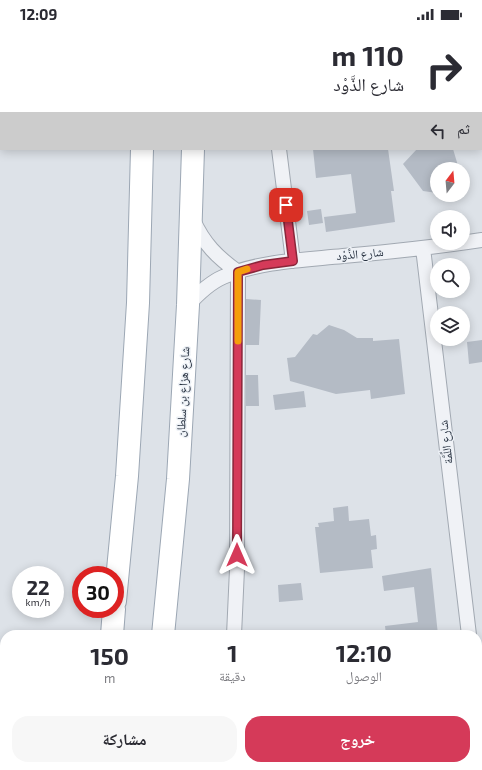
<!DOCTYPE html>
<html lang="ar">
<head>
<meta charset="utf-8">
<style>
	body { margin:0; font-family:"Exo 2","Noto Naskh Arabic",sans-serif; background:#f7f7f7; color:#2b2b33; direction:rtl; height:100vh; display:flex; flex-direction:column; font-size:15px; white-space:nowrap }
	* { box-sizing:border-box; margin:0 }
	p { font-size:13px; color:#7c7c81 }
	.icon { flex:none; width:22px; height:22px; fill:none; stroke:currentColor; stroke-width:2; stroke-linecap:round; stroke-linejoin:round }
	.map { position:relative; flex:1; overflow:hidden; direction:ltr }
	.side { position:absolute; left:0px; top:602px; width:482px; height:140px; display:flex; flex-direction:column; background:#fff; border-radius:16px 16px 0 0; box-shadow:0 2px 10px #0003; direction:rtl }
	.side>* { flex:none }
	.top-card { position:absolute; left:0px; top:0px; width:482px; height:122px; box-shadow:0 2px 10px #0003; direction:rtl; background:#fff; color:#2b2b33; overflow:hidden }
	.needle { width:26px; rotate:16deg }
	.buttons { position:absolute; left:430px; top:134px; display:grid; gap:8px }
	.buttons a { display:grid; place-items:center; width:40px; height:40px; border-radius:50%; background:#fff; box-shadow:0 2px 10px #0003; font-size:20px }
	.speed { position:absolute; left:12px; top:538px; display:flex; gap:8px; font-size:20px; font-weight:700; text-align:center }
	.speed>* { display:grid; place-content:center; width:52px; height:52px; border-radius:50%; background:#fff; box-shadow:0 2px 10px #0003; line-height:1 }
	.speed small { font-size:10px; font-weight:400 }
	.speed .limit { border:6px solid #d22; background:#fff; color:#111 }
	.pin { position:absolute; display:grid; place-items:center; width:34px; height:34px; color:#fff; margin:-17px; border-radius:8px; box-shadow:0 2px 6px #0006 }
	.me { position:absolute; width:44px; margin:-22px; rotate:0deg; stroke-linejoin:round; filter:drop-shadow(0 0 3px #0008) }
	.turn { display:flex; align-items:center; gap:14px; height:84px; padding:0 12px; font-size:18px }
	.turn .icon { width:52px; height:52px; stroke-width:2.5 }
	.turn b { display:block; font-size:28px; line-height:34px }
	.then { display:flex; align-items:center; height:38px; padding:0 12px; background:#0003; gap:8px; font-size:15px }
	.eta { display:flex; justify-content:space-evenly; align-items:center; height:68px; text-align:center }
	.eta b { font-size:24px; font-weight:700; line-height:28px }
	.cta { display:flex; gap:8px; margin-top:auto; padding:8px 12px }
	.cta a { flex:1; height:46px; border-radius:16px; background:#d53a59; color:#fff; font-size:16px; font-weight:700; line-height:46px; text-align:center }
	.cta a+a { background:#f7f7f7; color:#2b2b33 }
	.status { display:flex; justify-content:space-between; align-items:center; height:28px; padding:0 20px; background:#fff; direction:ltr }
	.status svg { height:11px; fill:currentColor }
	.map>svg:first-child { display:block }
	.building { fill:#b4bbc5 }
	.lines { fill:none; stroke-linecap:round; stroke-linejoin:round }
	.service-casing { stroke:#a2a9b2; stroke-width:9 }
	.minor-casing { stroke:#a2a9b2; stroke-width:16 }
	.primary-casing { stroke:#9ca7b4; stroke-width:24 }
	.service { stroke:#f0f2f6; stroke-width:7 }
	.minor { stroke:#f0f2f6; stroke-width:14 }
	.primary { stroke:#fff; stroke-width:22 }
	.route-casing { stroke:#8a263a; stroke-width:10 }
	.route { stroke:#d53a59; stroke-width:7 }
	.slow { stroke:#f59e0b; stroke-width:7 }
	.labels { text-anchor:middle; stroke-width:3; stroke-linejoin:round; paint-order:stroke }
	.street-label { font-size:12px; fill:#26303f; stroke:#edf1f6 }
</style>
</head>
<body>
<div class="status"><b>12:09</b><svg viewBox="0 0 49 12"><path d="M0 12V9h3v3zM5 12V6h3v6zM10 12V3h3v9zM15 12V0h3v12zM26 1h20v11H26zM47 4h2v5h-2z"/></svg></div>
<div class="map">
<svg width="482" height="742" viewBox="0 0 482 742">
	<rect width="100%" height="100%" fill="#dde2e8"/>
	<path class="building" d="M313,121H388L394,163H391L395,194L326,204L324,189L356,185L351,146L316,150Z
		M417,121H453L459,141H437V165L423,163L403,136Z
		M321,181L323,195L309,197L307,183Z
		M246,271L261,272L259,317H246Z
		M329,297L344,302L357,310H373V313L399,311L405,366L371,371L370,362L336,366L290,353L287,330L295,329L313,306L317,307Z
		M482,312V334L469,336L467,314Z
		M246,347H258L259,378H246Z
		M304,363L306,379L275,382L273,367Z
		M348,478L349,493L369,491L371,508L376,507L377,521L371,522L373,540L320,545L315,499H319L318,495L334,493L333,480Z
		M431,540L438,607H386L385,598L418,594L414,559L384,563L382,548Z
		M301,555L303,572L279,574L278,557Z"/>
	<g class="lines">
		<g class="service-casing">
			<path id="service" d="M34,1L35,0
				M0,84L1,82"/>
		</g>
		<g class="minor-casing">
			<path id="minor" d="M264,0V1
				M279,121L293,233
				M193,192C204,216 217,229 238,244
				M423,220L469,607
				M188,277C198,266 209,255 223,249C260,233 303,232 343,228C389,224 436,219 482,212
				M234,607L237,541L238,244
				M477,670L482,712
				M216,742L217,737"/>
		</g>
		<g class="primary-casing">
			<path id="primary" d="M146,1V0
				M196,1V0
				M115,573L127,448L138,275L142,121
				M112,607L114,581
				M163,607L178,451L188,277L193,121
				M99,742V737
				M148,742L149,737"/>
		</g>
		<use href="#service" class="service"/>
		<use href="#minor" class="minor"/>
		<use href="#primary" class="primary"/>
	</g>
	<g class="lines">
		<g class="route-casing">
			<path id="route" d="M237,527L238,244L263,237L293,233L286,177"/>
		</g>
		<use href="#route" class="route"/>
		<path class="slow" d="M238,313V244L247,241"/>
	</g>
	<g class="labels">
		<g class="street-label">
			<text transform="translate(360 226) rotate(-5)" y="4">شارع الذَّوْد</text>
			<text transform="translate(183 364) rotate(-87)" y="4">شارع هزاع بن سلطان</text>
			<text transform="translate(446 414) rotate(-97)" y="4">شارع اللَّمَّة</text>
		</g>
	</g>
</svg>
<div class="buttons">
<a><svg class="needle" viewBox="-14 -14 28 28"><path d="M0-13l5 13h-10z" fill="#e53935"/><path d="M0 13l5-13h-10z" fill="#7c7c81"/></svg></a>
<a><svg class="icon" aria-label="sound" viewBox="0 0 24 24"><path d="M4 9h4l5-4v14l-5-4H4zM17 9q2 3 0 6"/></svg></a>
<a><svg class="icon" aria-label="search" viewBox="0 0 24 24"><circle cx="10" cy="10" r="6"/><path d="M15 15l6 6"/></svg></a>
<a><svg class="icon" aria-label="layers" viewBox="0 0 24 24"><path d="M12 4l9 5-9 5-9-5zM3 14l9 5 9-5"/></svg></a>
</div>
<div class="speed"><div>22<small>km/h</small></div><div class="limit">30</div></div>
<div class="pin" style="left:286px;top:177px;background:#d93025"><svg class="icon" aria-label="arrive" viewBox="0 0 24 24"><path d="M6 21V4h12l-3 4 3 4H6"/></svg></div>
<svg class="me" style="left:237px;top:527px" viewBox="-20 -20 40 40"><path d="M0-17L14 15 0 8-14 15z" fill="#d53a59" stroke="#fff" stroke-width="4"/></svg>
<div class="top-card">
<div class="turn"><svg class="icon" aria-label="right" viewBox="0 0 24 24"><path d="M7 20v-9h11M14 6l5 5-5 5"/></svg><div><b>110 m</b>شارع الذَّوْد</div></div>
<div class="then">ثم<svg class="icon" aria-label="left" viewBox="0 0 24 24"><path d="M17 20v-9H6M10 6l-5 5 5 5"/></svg></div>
</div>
<section class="side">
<div class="eta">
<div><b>12:10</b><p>الوصول</p></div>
<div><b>1</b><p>دقيقة</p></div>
<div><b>150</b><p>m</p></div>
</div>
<div class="cta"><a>خروج</a><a>مشاركة</a></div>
</section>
</div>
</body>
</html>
